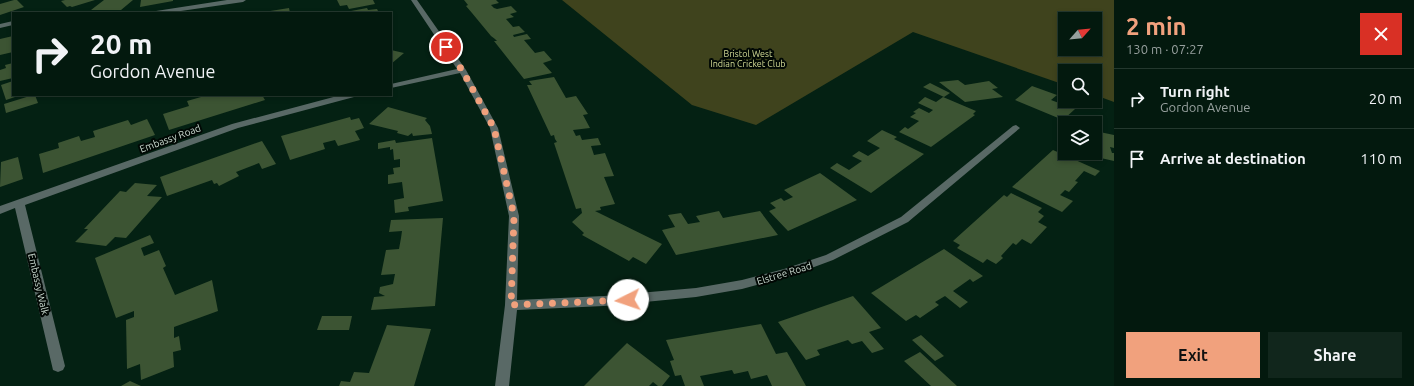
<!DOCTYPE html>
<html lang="en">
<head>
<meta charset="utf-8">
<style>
	body { margin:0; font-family:Ubuntu,sans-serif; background:#11261c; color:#f1f3f6; height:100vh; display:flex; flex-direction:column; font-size:15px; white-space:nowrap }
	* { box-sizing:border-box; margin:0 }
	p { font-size:13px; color:#97a09e }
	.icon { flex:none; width:22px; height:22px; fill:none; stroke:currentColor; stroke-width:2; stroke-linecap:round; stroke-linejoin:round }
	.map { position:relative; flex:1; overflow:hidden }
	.panel { display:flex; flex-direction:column; background:#03190e; width:300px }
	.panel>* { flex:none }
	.guide { position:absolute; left:12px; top:12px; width:380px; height:84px; border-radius:0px; box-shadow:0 2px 6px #0003,0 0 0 1px #24382e; background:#03190e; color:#f1f3f6; overflow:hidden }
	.needle { width:26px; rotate:63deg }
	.tools { position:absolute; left:1058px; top:12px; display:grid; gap:8px }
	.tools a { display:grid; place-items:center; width:44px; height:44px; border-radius:0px; background:#03190e; box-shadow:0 2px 6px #0003,0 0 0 1px #24382e; font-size:20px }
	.pin { position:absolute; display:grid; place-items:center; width:34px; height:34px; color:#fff; margin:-17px; border:2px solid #fff; border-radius:50%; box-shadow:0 1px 4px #0007 }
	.me { position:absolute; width:44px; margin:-22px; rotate:266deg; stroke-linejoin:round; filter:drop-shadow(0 0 3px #0008) }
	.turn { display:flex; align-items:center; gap:14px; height:84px; padding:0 12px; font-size:18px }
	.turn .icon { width:52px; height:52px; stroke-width:2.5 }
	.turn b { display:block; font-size:28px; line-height:34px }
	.round { display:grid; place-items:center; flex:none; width:42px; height:42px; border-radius:0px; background:#11261c }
	.summary { display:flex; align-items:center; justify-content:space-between; height:68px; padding:0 12px }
	h1 { font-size:24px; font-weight:600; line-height:30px; color:#f1a17d }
	.primary-button { display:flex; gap:8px; margin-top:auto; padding:8px 12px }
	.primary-button a { flex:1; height:46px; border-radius:0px; background:#f1a17d; color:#111; font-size:16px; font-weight:600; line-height:46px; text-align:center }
	.primary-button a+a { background:#11261c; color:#f1f3f6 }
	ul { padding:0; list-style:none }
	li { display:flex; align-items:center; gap:12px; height:60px; padding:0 12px; border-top:1px solid #24382e }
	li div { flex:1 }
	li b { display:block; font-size:15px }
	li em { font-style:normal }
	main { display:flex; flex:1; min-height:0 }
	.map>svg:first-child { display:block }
	.green { fill:#3f431d; fill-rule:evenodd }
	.building { fill:#3c5433 }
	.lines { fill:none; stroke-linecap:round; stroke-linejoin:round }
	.minor { fill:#596966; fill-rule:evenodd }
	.route { stroke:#f1a17d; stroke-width:7; stroke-dasharray:0 12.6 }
	.labels { text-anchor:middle; stroke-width:4; stroke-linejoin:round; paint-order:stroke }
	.far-park-label { font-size:9px; fill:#d4dc97; stroke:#010804 }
	.street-label { font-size:10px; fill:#cbdbd1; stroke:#010804 }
</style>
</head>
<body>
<main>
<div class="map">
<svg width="1114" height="386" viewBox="0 0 1114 386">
	<rect width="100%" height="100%" fill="#042113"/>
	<path class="green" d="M562,0H1114V102L1095,95V71H1065V85L913,32L756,125L692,105ZM1065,19H1095V49H1065Z"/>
	<path class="building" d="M14,0H17L24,7L0,15V4Z
		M65,0H95L72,7L70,6L67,7L61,1Z
		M104,0H133L121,10H91Z
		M141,0H173V1L140,7Z
		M337,0H373L375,4L349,9L347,5L340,6Z
		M464,0H496L499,3L491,5L494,8L497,9L511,6L517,12L510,14L514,17L506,19L513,27L519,26L525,32L513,35L514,37L527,34L531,39L524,40L535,53L544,51L552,60L543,63L552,73L524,79L494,41H497L495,39L491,36L472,13L466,6L468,5Z
		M289,8L290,13H264V12Z
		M367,8L368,10L377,9L379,13H352L351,11Z
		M13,36V52L0,55V39Z
		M391,50L404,53L391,64Z
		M13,63V78L0,81V70L6,68L5,65Z
		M554,77L566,98L576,96L588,114L583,115L590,128L573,130L576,136L580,135L582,140L598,138L601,145L591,146L594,155L605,153L614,176L604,177L615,204L600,207L601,210L595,211L662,244L646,264L633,257L629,261L582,235L584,233L572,222L582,213L581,208L576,209L554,143L557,142L555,139L554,135L551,136L527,85H532L529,81Z
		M958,80L965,85L989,81L998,88L992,89L1003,97L965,102L939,82Z
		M13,81V95H21L6,100L1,85Z
		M930,83L950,93L944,97L923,87Z
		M1032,86L1057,95L1051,100L1075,109L1063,120L1015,100Z
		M33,95H35L38,103L6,113L4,104Z
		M208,95H262L265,100L169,130L163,114L189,106L187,101Z
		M925,97L936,102L943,97L976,111L973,114L975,115L931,147L899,132L905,127L908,129L919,121L910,117L916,113L913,112L919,108L929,113L933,110L918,103Z
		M388,107L427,118L425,120L430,126L432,134L413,136L412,133L408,136L397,133L398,131L369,124Z
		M350,117L351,120L359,118L364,128L355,131L360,140L338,146L335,140L323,143L325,149L290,160L281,136Z
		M147,119L155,135L43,173L39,154L59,148L58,143L79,136L81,141L95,137L93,131L128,120L131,125Z
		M882,130L897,137L894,139L924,154L871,193L830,168L837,163L849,170L862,161L852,156L859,151L868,156L880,148L867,141Z
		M1095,131L1114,135V148L1110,147L1112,153H1114V161L1083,154L1095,153Z
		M432,138L443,201L408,207L409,211L395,213L394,200L404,198L402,182L388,184V175L394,174L393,168L400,167V159L394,160L393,149L390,150V147L378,149V143L395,140L396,143Z
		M262,141L276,164L262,169L259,163L236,172L239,176L219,186L217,183L214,184L212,180L167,196L160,177Z
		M1053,150L1100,171L1095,176L1084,171L1075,181L1078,182L1069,192L1065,190L1060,195L1073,201L1062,212L1012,187Z
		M18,157L23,179L0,187L1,162Z
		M820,173L857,200L788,231L769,211L776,208L770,203L781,198L784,201L793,197L784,190Z
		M135,183L157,185L147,196L162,197L126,238L115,237L106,246L75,242L88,229H84L120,191L126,192Z
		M1011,193L1042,208L1038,212L1044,216L1038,222L1047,227L1031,244L1022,239L1016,245L1013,243L1001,256L1003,258L996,264L987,259L983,263L957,248L960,245L953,241L1004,195L1007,197Z
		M719,211L723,218L760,211L778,235L676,255L662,230L675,227L668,215L681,213L688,224L700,222L696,216Z
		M443,218L435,306L371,310L374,297L385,296L379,293L380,287L393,284L395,274L381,275L386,250L399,249L401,238L402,231L389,232L391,220Z
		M150,235L154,243L141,248L144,256L159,250L166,266L163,268L175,295L212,280L218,311L174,327V338L179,336L181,350L173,352L174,367L141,380L140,364L127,369L126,320L134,317V311L116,318L95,258Z
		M944,249L983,276L973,282L970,279L953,291L968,302L960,308L945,296L935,302L939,305L920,318L916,315L906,321L871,293Z
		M853,296L881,328L869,332L884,349L872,353L862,341L852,344L848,340L817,350L820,355L806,360L778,322Z
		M322,316H352L349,330H317Z
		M761,324L776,354L787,352L806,386H772L767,375L751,379L748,371L734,374L732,370L700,376L704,386H685L681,375L675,376L670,361L674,360L666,340Z
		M387,325L431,329L414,386H339L341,381L350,382L354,372L369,373Z
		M921,335L944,356L935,361L912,340Z
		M627,343L670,376L662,386H658L653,382L649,386H584Z
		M920,352L957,386H931L904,361Z
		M130,381L141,386H121Z"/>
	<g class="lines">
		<path class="minor" d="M227,0H246L243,2L167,13H153L156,11Z
			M411,0H417L466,70L498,128L519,216L517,300L604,296L696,288L742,280L784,269L826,255L901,217L1013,126L1016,125L1020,128L908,222L833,260L790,276L742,289L696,297L604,306L517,310L509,386H495L505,305L509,216L490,128L460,73L391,88V84L457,69Z
			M13,21V25L0,28V24Z
			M341,95H355L354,97L238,128L25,205L65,366L63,370L58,372L53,370L15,208L0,214V206L232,124Z"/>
	</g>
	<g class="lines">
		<path class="route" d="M446,47L462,70L494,128L514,216L511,305L628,300"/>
	</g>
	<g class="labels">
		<g class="far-park-label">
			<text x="748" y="57">Bristol West<tspan x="748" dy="10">Indian Cricket Club</tspan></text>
		</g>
		<g class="street-label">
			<text transform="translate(170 138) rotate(-20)" y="4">Embassy Road</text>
			<text transform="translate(784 273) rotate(-17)" y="4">Elstree Road</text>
			<text transform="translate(39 284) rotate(77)" y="4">Embassy Walk</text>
		</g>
	</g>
</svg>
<div class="tools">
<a><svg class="needle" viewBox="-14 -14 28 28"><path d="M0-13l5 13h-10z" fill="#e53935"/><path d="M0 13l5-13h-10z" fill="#97a09e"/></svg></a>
<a><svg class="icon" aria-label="search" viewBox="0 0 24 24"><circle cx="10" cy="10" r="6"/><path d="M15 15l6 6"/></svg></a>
<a><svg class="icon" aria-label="layers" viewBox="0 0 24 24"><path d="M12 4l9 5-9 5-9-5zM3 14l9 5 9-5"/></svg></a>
</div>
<div class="pin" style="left:446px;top:47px;background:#d93025"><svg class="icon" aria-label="arrive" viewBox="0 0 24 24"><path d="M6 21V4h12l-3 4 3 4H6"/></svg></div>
<svg class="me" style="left:628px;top:300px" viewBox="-20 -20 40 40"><circle r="19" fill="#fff"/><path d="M0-13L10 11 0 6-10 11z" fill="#f1a17d"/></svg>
<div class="guide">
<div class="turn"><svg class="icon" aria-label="right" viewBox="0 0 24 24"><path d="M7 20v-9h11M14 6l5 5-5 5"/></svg><div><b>20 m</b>Gordon Avenue</div></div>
</div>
</div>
<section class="panel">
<div class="summary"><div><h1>2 min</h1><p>130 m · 07:27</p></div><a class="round" style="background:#d93025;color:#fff"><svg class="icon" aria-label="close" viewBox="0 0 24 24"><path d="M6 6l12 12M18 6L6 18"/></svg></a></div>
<ul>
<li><svg class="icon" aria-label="right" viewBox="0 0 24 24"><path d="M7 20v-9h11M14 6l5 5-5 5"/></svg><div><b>Turn right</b><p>Gordon Avenue</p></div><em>20 m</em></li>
<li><svg class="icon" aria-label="arrive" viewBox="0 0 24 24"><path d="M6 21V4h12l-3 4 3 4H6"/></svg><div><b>Arrive at destination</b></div><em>110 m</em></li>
</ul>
<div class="primary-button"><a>Exit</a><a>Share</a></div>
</section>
</main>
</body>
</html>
